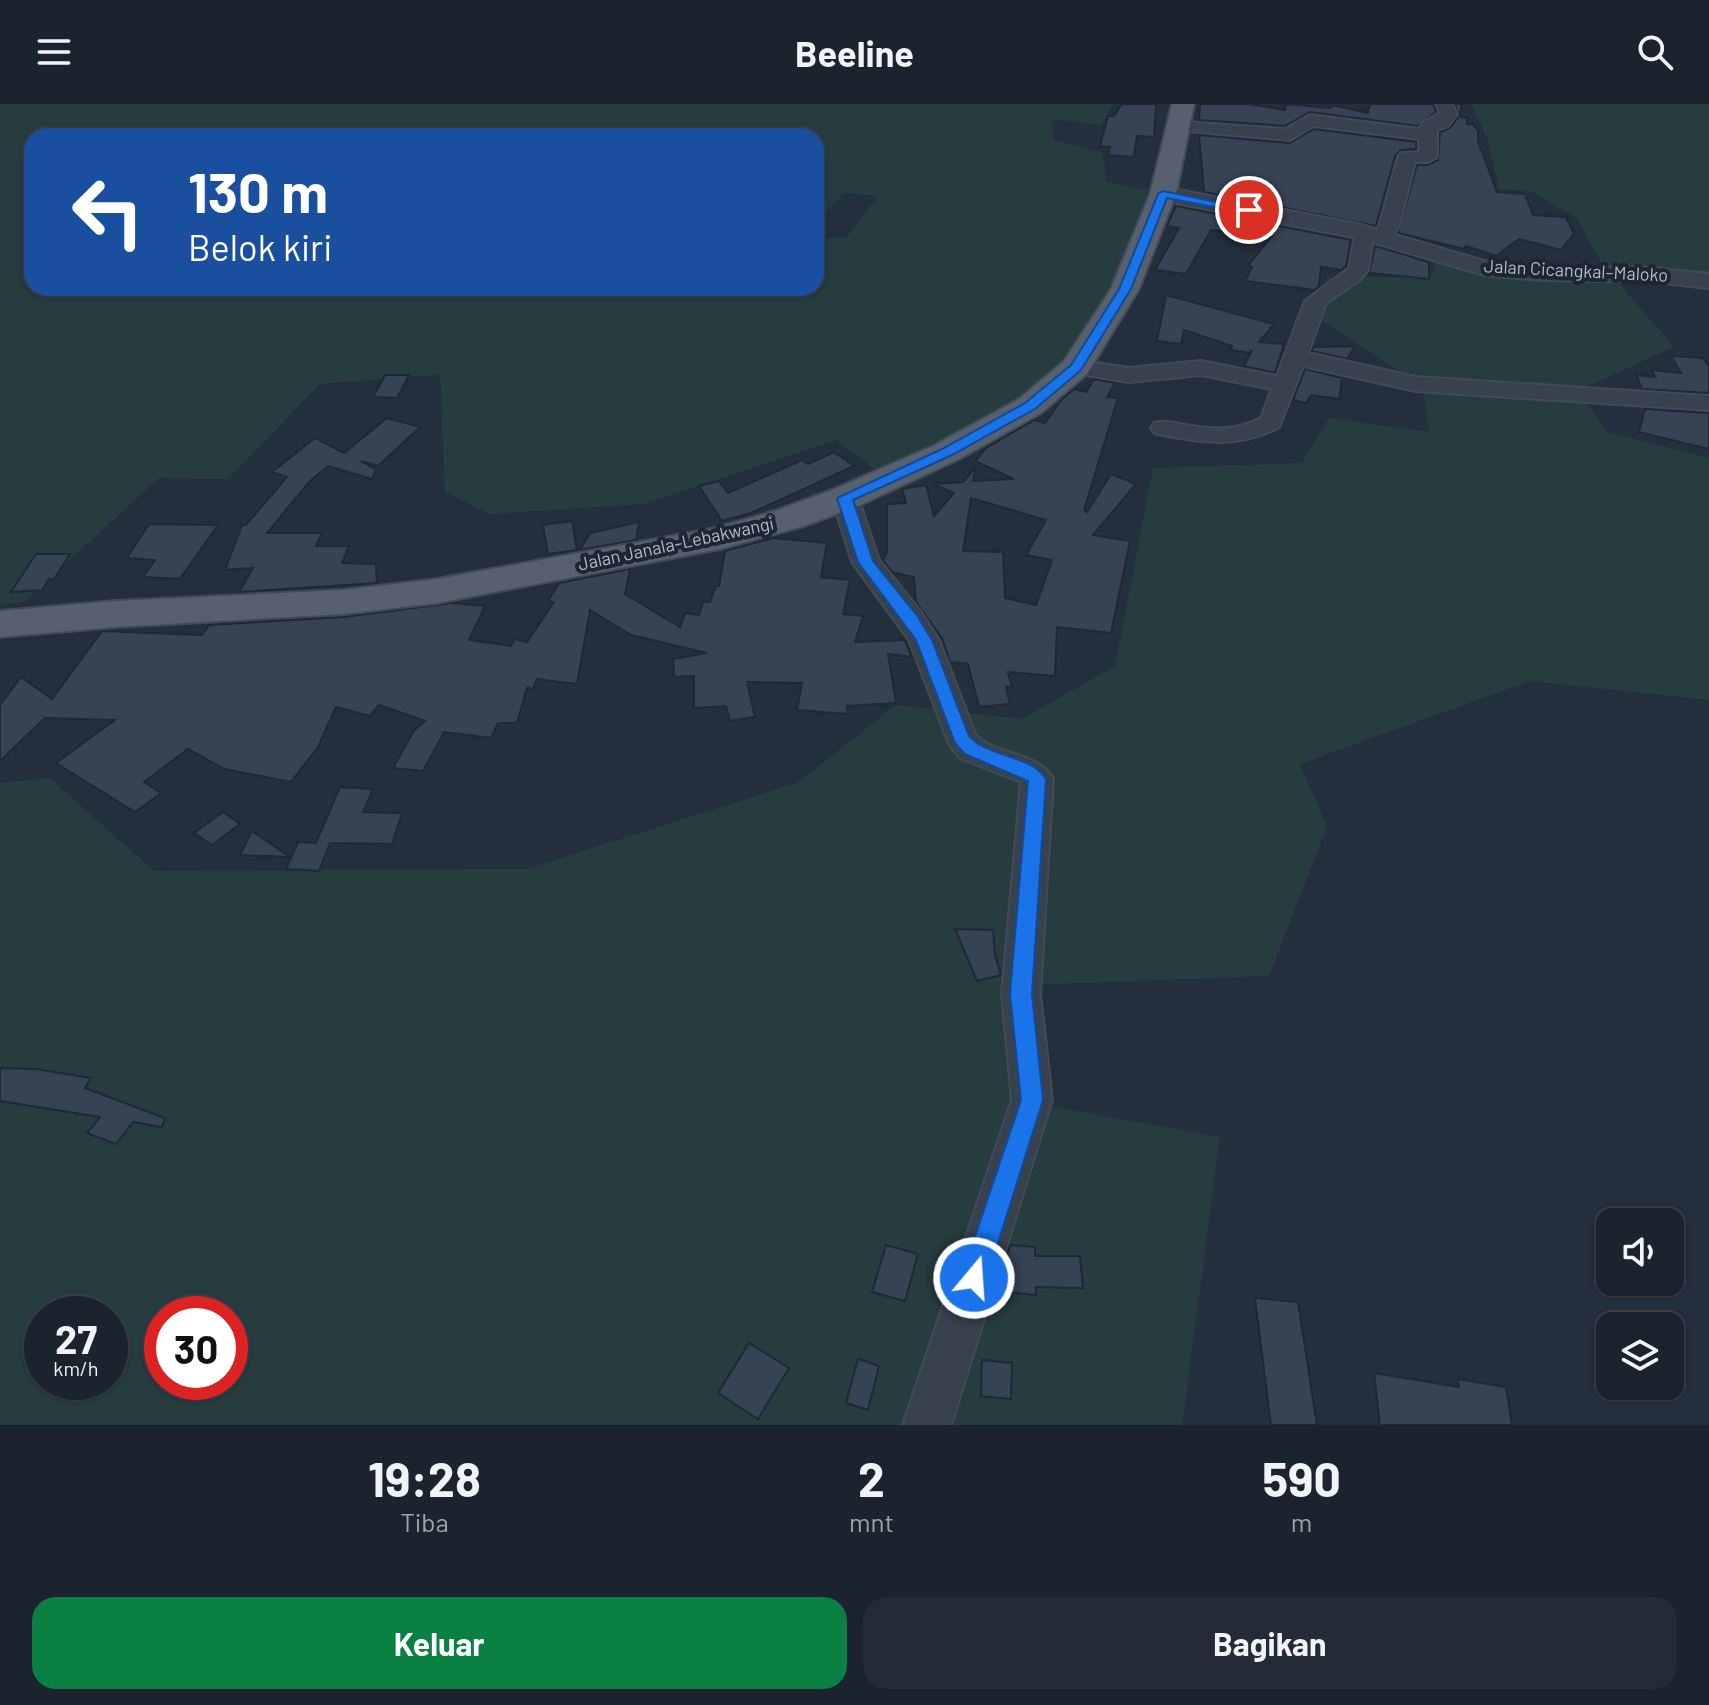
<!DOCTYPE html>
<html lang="id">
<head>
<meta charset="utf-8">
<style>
	body { margin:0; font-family:Barlow,sans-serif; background:#242b36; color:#f1f3f6; height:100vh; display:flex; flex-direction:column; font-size:30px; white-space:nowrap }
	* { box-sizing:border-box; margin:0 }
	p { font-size:26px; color:#a0a4aa }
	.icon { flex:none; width:44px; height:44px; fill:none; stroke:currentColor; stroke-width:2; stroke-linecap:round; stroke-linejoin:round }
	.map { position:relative; height:1321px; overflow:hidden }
	.sheet { display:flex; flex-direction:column; background:#1b232e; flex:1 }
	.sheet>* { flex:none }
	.hud { position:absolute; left:24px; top:24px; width:800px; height:168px; border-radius:24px; box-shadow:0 2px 6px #0004,0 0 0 2px #39404a; background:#1a4fa0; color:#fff; overflow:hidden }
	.fabs { position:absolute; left:1596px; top:1104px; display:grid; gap:16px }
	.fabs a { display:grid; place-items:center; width:88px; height:88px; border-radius:16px; background:#1b232e; box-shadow:0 2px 6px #0004,0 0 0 2px #39404a; font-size:40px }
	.speed { position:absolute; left:24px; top:1192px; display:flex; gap:16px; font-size:40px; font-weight:700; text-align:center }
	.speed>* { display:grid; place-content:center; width:104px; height:104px; border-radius:50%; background:#1b232e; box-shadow:0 2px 6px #0004,0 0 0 2px #39404a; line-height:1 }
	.speed small { font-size:20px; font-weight:400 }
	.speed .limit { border:12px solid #d22; background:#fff; color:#111 }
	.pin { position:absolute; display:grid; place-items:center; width:68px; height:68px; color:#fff; margin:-34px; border:4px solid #fff; border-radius:50%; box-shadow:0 2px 8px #0007 }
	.me { position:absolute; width:88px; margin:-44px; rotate:18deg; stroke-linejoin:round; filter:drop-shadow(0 0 6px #0008) }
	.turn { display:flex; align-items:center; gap:28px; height:168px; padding:0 32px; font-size:36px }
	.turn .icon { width:104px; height:104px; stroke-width:2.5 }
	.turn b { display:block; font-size:56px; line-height:68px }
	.eta { display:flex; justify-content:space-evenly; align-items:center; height:136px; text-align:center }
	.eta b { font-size:48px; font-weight:700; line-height:56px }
	.cta { display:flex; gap:16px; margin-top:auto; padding:16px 32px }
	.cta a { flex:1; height:92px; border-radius:24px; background:#0b8043; color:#fff; font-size:32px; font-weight:700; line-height:92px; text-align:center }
	.cta a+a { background:#242b36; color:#f1f3f6 }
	header { display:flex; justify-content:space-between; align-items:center; height:104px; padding:0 32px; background:#1b232e; font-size:36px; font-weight:700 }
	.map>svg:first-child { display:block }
	.green { fill:#263c3f; fill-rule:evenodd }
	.building { fill:#364354; stroke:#1f2835; stroke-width:2; fill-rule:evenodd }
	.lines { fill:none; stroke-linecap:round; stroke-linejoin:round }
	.minor-casing { stroke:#414a57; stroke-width:4 }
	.tertiary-casing { stroke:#414a57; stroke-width:4 }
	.primary-casing { stroke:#414a57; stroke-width:4 }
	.minor { fill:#38414e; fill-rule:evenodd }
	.tertiary { fill:#38414e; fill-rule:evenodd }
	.primary { fill:#56606e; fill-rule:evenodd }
	.route { fill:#1a73e8; stroke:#114b97; stroke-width:2 }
	.labels { text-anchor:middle; stroke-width:8; stroke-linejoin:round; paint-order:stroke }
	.far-street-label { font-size:18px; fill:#b4bcc9; stroke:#1d2633 }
</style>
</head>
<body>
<header><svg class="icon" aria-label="menu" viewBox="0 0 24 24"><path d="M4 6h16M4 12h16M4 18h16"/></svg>Beeline<svg class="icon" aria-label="search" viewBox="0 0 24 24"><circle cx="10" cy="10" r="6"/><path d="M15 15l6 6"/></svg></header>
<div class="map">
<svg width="1709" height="1321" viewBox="0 0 1709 1321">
	<rect width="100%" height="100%" fill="#242f3e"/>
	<path class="green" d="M0,0H1114L1101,21L1051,15L1054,36L1103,49L1106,77L1161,90L1069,264L988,321L884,372L836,336L643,400L490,410L445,388L440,271L320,280L228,375L159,374L24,498L0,501ZM32,32H816V112H822L844,89L878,92L846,134L816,133V184H32Z
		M1471,0H1709V174L1660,164H1606L1674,243L1577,287L1608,328L1709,354V596L1530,577L1300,660L1327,723L1269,872L1026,881L1021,997L1220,1033L1182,1321H0V679L50,674L154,767L526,765L797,679L896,601L1022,615L1115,562L1153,364L1302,359L1329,314L1429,328L1423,282L1320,215L1327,173H1432L1436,149L1489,160L1604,164L1577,114L1532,88L1499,85L1487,34ZM42,1210H110V1278H42ZM162,1210H230V1278H162Z"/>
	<path class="building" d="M1122,0H1156L1154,33L1137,32L1134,53L1108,51L1110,43L1100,42L1108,12H1114Z
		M1200,0H1249L1285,6L1286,0L1330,4L1333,1L1368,9L1370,0H1433L1436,8L1417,22L1310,8L1285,22L1199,16Z
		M1455,0H1462L1459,13L1467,14V20H1473L1478,27V37L1497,88L1525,90L1533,111L1566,113L1574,130L1561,146L1519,135L1496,152L1466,142L1464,145L1398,129L1417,61H1428L1438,56L1440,28L1450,24L1459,12Z
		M1314,25L1416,38V45L1401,46L1395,52L1376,122L1204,88L1199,31L1290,39Z
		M1176,102L1351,136L1346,162L1341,166L1321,163L1319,182L1315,186L1245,177L1252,163L1248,162L1271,133L1211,126L1186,170L1155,166L1179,124L1167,122Z
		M1375,142L1429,158V175L1369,169Z
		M1166,191L1274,220L1259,238L1284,240L1275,269L1244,262L1252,246L1250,249L1231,246L1232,242L1184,226L1181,240L1157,237Z
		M1355,242L1347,255L1312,247L1313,243Z
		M1671,252L1703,254L1709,263V289L1642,285L1636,271L1655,273L1652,266L1681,269Z
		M1305,265L1342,274L1339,295L1311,291L1306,299L1293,296Z
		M385,271H409L397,294L373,293Z
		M1094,275L1115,279L1107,293L1118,294L1084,406L1087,408L1111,370L1136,380L1093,431L1130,437L1111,529L1057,523L1055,572L1008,568L1012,583H1006L1010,600L979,603L968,560L950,558L942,534L916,498L914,473L892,468L883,456L887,448V400L906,399L902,385L926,381L934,412L954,389L933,380L963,378L976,363L973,377L1014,375L975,357L986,344L1034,316L1045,319L1062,295L1074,285L1086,288ZM971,394L1046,416L1026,451L1052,456L1036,501L1005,494L1003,448L963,447Z
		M1645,305L1709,309V345L1639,328Z
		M387,314L420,323L378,362L361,357L376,365L372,375L328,362L309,378L267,429H322L316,442H349L342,459L376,460L377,479L239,488L253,464L225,466L242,421H246L287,373L272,368L315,334L344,349Z
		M834,348L854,362L751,409L722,417L699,382L719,377L728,389L802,356L808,360Z
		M572,417L577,446L548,450L543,421Z
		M639,418L636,436L580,446L590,429Z
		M149,420L218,421L180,475L143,473L155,456L127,454Z
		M773,434L827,439L821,473L850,476L843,510L863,512L855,538L905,536L912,553L888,550L896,599L847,602L848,610L797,606L802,579L747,578L755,613L730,617L726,602L694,604V572L674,573L673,555L707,549L631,531L590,506L577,580L537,575L533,585L527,584L517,619H498L491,634L444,628L423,667L393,664L413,628L425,617L379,601L370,612L336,603L318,643L291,678L224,665L188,645L144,678L161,689L135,708L56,659L115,616L45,614L0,657V601L21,573L52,595L102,527L202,531L209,521L344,513L452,499L485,502L469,536L511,542L515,535L527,538L554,498L548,497L559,479L630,465L625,490L680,523L685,509L699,511L703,498H710L716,482H719L725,447Z
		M36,450H70L54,475H49L42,486L11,488Z
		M340,683L373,685L363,708L402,709L392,740L330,739L319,767L286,765L298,738L316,739Z
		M223,708L240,720L212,741L194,729Z
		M252,727L290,753L240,751Z
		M955,825L993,826L995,851L1001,871L977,877Z
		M0,964L36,965L91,974L85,984L165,1014L162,1023L133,1018L116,1040L87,1029L100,1013L0,997Z
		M886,1141L918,1150L905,1197L872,1188Z
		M1010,1141L1035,1143V1152H1080L1083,1184L1036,1183V1191L1006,1188V1155Z
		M1255,1194L1298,1198L1317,1321H1271Z
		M749,1239L789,1264L758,1315L718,1289Z
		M858,1255L879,1262L868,1306L846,1299Z
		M982,1256L1012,1259L1011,1295L981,1292Z
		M1374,1269L1459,1283L1457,1275L1506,1283L1512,1321H1380Z"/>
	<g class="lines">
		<g class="minor-casing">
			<path id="minor" d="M1436,0H1452L1457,10L1448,22L1437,26V53L1428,58H1415L1399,122L1389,137L1382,139L1373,134L1368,166L1361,175L1326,199L1308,249L1416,273L1709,292V306L1416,287L1303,262L1279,323C1240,344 1205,339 1163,331L1154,329L1151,324L1154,319C1165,316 1175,319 1186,321C1213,326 1236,327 1261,314L1272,285L1201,271L1129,278L1068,268L1065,263L1068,258L1076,256L1129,264L1201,257L1277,272L1305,197L1349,164L1356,125H1370L1373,132L1379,122L1398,53L1401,49L1419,48V35L1313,22L1290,36L1176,26L1167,21L1170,17L1286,25L1310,11L1419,25L1422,19L1440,9Z
				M845,386L854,389L858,394L879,456L921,508L939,536L975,630C995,653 1037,646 1053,675L1040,890L1052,996L951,1321H903L1012,996L1002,890L1021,678L960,654L950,642L909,536L852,458L832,394L836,389Z"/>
		</g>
		<g class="tertiary-casing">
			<path id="tertiary" d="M1163,83L1358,120L1484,157L1540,162L1653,164L1709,170V184L1653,178L1540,176L1484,171L1358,134L1155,95L1152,90L1155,85Z"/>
		</g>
		<g class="primary-casing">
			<path id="primary" d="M1172,0H1194L1176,90L1139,185L1087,270L1041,309L959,355L858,402L804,422L720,445L437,499L344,510L115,523L0,533V507L115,497L344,486L437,475L716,424L778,406L832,386L935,341L1019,295L1064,257L1111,185L1150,90Z"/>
		</g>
		<use href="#minor" class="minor"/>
		<use href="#tertiary" class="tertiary"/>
		<use href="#primary" class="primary"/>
	</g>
	<path class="route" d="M1163,87L1255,106L1249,110L1167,94L1131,185L1081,266L1035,305L952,351L853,396L873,457L916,510L932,536L969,632C989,654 1030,650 1046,675L1032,890L1043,996L987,1174L983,1183L974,1187L965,1183L961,1174L1021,996L1010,890L1028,677L965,650L955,639L916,536L858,458L837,394L942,345L1025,299L1071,261L1119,185L1158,90Z"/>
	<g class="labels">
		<g class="far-street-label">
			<text transform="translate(1576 167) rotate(3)" y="6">Jalan Cicangkal–Maloko</text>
			<text transform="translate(676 440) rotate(-12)" y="6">Jalan Janala–Lebakwangi</text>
		</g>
	</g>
</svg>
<div class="fabs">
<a><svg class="icon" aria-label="sound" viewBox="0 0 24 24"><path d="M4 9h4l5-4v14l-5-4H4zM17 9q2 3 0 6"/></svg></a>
<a><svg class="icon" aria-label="layers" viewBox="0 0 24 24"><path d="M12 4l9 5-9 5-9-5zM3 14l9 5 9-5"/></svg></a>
</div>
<div class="speed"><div>27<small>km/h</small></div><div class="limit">30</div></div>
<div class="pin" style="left:1249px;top:106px;background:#d93025"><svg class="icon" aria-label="arrive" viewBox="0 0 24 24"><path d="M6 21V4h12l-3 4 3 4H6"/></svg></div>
<svg class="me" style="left:974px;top:1174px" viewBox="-20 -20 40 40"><circle r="17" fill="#1a73e8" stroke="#fff" stroke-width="3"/><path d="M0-11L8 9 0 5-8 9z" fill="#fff"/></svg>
<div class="hud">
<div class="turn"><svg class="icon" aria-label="left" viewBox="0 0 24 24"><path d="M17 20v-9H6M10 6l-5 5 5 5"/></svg><div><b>130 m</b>Belok kiri</div></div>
</div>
</div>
<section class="sheet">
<div class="eta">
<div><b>19:28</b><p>Tiba</p></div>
<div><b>2</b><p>mnt</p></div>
<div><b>590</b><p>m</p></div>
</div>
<div class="cta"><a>Keluar</a><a>Bagikan</a></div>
</section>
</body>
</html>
